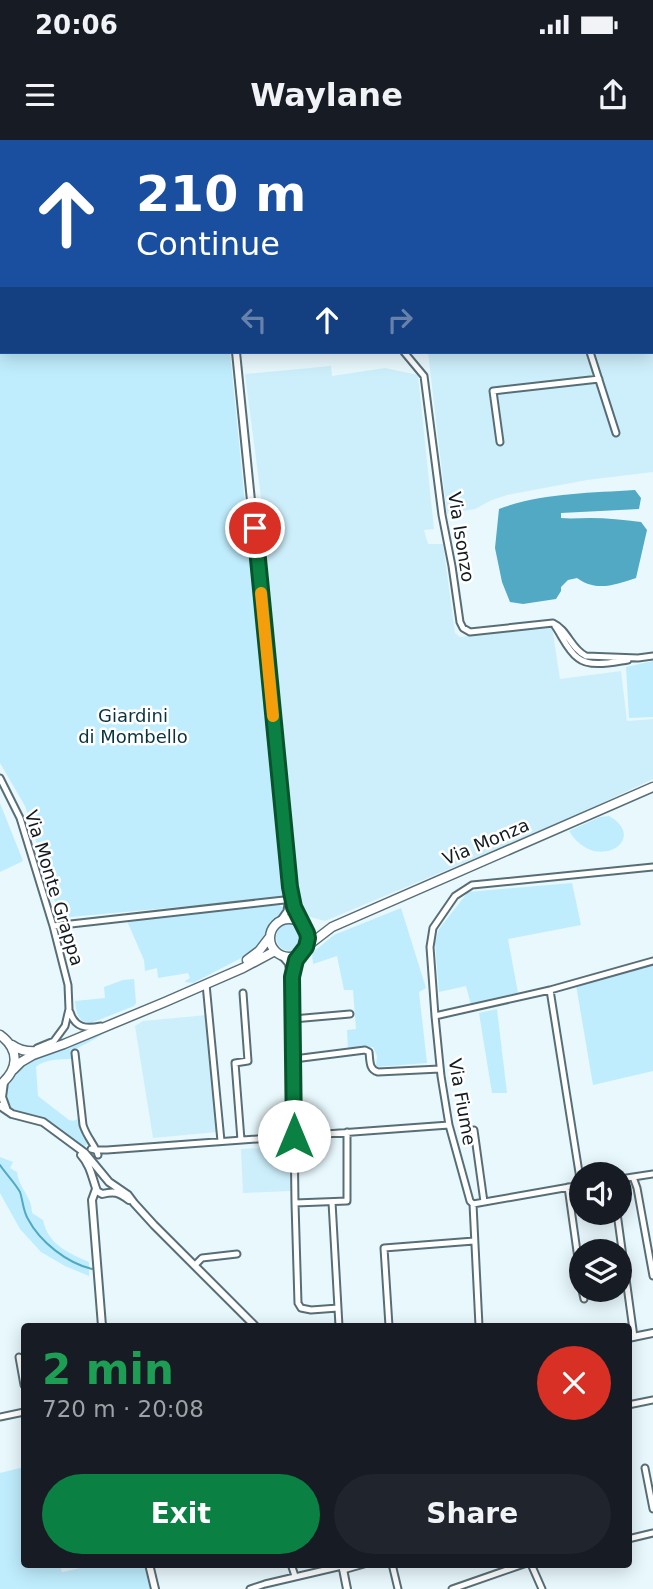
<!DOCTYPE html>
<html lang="en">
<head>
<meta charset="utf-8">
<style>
	body { margin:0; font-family:"DejaVu Sans",sans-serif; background:#20242c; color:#f1f3f6; height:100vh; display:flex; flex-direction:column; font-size:26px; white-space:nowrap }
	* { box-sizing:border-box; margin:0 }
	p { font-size:23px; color:#9ea1a6 }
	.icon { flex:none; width:38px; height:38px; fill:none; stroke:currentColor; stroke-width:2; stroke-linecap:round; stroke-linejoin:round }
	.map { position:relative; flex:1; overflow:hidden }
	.sheet { position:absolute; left:21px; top:1183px; width:611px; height:245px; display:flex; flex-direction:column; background:#171b24; border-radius:7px; box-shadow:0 4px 18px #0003 }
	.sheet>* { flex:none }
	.top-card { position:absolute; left:0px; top:0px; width:654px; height:214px; box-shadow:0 4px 18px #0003; background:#1a4fa0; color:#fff; overflow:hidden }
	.fabs { position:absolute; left:569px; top:1022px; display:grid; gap:14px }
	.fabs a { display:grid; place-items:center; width:63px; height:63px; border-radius:50%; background:#171b24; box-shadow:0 4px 18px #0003; font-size:35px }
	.pin { position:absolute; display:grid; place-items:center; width:60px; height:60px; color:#fff; margin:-30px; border:4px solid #fff; border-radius:50%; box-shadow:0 2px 7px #0007 }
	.me { position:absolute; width:77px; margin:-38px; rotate:0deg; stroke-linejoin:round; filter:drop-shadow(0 0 5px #0008) }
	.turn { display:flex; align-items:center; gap:24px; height:147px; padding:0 21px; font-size:32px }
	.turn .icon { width:91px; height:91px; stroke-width:2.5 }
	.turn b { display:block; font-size:49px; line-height:60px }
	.lanes { display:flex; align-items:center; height:66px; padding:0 21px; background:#0003; justify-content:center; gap:35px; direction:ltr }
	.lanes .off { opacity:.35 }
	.round { display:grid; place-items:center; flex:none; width:74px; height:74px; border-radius:37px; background:#20242c }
	.headline { display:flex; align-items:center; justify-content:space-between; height:119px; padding:0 21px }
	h1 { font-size:42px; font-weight:700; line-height:52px; color:#1e9e55 }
	.cta { display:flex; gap:14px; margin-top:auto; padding:14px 21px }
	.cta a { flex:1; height:80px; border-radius:42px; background:#0b8043; color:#fff; font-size:28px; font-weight:700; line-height:80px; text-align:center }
	.cta a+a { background:#20242c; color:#f1f3f6 }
	.status { display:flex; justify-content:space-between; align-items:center; height:49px; padding:0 35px; background:#171b24; direction:ltr }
	.status svg { height:19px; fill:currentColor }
	header { display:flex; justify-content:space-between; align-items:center; height:91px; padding:0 21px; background:#171b24; font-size:32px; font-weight:700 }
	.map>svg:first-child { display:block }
	.built { fill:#cdeffb }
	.green { fill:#bfedfd }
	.water { fill:#51a9c3 }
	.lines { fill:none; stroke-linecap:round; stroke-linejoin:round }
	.stream { stroke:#51a9c3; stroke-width:2 }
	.minor-casing { stroke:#586e76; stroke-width:9 }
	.tertiary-casing { stroke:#586e76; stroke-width:10 }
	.secondary-casing { stroke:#586e76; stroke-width:10 }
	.primary-casing { stroke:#586e76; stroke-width:11 }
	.minor { stroke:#fff; stroke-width:5 }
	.tertiary { stroke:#fff; stroke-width:6 }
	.secondary { stroke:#fff; stroke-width:7 }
	.primary { stroke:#fff; stroke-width:8 }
	.route-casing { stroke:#07532c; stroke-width:18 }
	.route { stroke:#0b8043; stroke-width:12 }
	.slow { stroke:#f59e0b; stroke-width:12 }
	.labels { text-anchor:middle; stroke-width:5; stroke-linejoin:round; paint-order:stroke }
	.street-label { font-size:18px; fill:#121b1e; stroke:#fff }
	.park-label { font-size:18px; fill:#09333f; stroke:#fff }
</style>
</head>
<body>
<div class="status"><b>20:06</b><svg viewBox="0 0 49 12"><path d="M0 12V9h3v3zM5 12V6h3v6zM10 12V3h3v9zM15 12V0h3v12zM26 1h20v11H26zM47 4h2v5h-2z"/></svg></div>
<header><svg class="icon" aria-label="menu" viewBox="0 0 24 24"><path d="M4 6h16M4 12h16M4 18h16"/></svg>Waylane<svg class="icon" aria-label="share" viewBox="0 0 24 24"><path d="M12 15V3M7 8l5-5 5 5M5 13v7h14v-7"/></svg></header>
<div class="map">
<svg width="653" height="1449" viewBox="0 0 653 1449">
	<rect width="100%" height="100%" fill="#e8f8fd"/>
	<path class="built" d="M653,150V332L587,340L507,355L492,360L475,369L447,374L428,212H653Z
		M331,226L332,236L385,228L418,235L434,389L424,390L428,404H443L455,493L460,497L552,487L560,539L621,531L627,581L653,579V639L566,680L325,781L303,775L296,762L272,516L267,404L245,234Z
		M207,875L217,992L153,998L135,886L143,881Z
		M288,1007L291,1051L243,1053L241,1009Z"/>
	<path class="green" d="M0,0H210V2H2V212H230L284,757L60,778L25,666L0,623Z
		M653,521V577L629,578L626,527Z
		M0,663L23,721L0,732Z
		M609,676C650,699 596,735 569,691L600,677Z
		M572,743L581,785L508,799L518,853L471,865L466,846L439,852L435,802L439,789L468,752Z
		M279,765L283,767V771L269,786L261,803L249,814L193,843L185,842V841L190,838L188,833L158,838L157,828L145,831L144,820L127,781Z
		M401,768L426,848L419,852L427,923L376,927L377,916L373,907L348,910L347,890L356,889L353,850H344L337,816L313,824L312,813L334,795Z
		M276 797a14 14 0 1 1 28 0a14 14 0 1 1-28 0Z
		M653,825V931L593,945L576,845Z
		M134,839L136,863L134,866L91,883C78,884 76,871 75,861L105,858L104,847L123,840Z
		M497,869L507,953H492L479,873Z
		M109,889C98,899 85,903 73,911L72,919C61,919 44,919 36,927L38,956L69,980L73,981L78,979L87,1004L84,1007L82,1006L80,1008L45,979L36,975L19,972L11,968L6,960L7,948L24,924L35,918L97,896Z
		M0,1017L13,1022L10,1028L17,1032C19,1049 32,1056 32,1073L43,1080C48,1105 69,1113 89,1122V1136L65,1126L41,1112L20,1089L0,1053Z
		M24,1327V1424L60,1425L62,1432L94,1425H145L152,1449H0V1333Z"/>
	<path class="water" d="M635,350L641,358L639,369L561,373V378C571,379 580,378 590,378C607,378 624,380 641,382L647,390L636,438C615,445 596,452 577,438L568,440L561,447V451L556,459L523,464L510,462L502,442L495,408L499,369C541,353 590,353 635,350Z"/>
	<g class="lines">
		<path class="stream" d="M0,1025C6,1034 15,1043 20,1052C23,1061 23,1071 28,1079C40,1102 67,1123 92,1129"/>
		<g class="minor-casing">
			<path id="minor" d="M355,0L356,2
				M407,0L408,2
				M468,0V2
				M404,212L424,236L442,375L452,426L460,482L463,488L470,492L553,483C568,490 571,509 586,516L638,518L653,516
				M590,212L616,293
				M500,302L493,251L599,239
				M555,486C562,496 568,511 578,518C590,528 614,522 628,520
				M0,638L20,678L53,786L68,845L69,869L65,886L54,901L37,908
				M290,747L294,767L301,784
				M280,781L287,771L289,757
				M53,786L284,760L289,756
				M282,816L288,823L292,837L295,1063L298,1163L301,1168L311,1170L338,1168
				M293,834L299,814
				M206,844L221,1001
				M550,850L581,1045
				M70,872C75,888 86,889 101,886
				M435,876L550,850L653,821
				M293,879L350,874
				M75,913L83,985C87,998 96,1006 98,1015
				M294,919L365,910L369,912C370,921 369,930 378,932L440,929
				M474,990L484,1062
				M241,1000L235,923L248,921L243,853
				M91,1009L95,1010H107L449,985
				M633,1037L637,1048L653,1136
				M620,1039L653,1034
				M568,1047L581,1140
				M332,1062L339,1186
				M295,1063L347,1061V992
				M473,1064L581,1045
				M617,1073L634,1197
				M195,1125L202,1118L237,1114
				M582,1150L584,1159
				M389,1186L384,1108L474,1101
				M479,1186L473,1064L470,1061L449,985L441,936L435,876L430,807L433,788L455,756L472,745L653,727
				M19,1217L24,1245
				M628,1265L653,1260
				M0,1277L24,1272
				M645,1328L653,1369
				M628,1399L653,1393
				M291,1424L295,1436
				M392,1424L398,1449
				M531,1424L542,1449
				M343,1430L364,1424
				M250,1449L265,1444L342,1426
				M452,1449L524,1424"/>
		</g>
		<g class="tertiary-casing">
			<path id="tertiary" d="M214,0V2
				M236,212L290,747
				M4,942L2,957L6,968
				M0,966L12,974L43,982L85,1013L109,1042L128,1055L134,1063L154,1085L255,1186
				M81,1015C91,1026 92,1038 97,1051L102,1054C115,1051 118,1052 129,1060
				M96,1049L92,1060L102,1186
				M628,1198L653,1193
				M149,1424L155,1449
				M342,1424L347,1449"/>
		</g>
		<g class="secondary-casing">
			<path id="secondary" d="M579,0L580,2"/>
		</g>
		<g class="primary-casing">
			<path id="primary" d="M270 798a19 19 0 1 1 38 0a19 19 0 1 1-38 0Z
				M306,807L332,787L653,647
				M247,820L259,811L269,798
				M0,895C20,910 19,929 0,945
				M12,905C20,911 30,912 40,911
				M13,930L21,922L33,915L64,904L165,862L243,828L275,811"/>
		</g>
		<use href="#minor" class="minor"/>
		<use href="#tertiary" class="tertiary"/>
		<use href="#secondary" class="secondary"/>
		<use href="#primary" class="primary"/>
	</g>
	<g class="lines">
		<g class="route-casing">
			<path id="route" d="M255,388L290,747L294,767L307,793L308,798L306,807L296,820L292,837L294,996"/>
		</g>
		<use href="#route" class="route"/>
		<path class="slow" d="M261,453L273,576"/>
	</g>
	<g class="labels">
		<g class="street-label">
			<text transform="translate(461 397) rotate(81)" y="6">Via Isonzo</text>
			<text transform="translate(486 702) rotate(-23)" y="6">Via Monza</text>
			<text transform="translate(54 748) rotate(73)" y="6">Via Monte Grappa</text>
			<text transform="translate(462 962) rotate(80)" y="6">Via Fiume</text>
		</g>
		<g class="park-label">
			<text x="133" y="582">Giardini<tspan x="133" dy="21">di Mombello</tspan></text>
		</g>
	</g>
</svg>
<div class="fabs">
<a><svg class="icon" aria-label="sound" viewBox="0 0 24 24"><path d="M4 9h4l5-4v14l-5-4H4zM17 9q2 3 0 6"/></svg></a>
<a><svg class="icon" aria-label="layers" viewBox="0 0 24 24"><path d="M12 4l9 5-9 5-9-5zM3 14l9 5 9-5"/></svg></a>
</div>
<div class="pin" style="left:255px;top:388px;background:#d93025"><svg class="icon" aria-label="arrive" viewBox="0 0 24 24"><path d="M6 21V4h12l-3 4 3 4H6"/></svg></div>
<svg class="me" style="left:294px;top:996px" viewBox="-20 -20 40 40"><circle r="19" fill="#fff"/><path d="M0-13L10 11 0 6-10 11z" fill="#0b8043"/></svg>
<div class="top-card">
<div class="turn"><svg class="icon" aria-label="ahead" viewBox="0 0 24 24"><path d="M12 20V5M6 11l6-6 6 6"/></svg><div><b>210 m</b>Continue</div></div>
<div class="lanes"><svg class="icon off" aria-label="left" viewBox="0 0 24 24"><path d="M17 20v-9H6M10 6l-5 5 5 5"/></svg><svg class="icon" aria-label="ahead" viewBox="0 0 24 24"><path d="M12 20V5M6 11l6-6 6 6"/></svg><svg class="icon off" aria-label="right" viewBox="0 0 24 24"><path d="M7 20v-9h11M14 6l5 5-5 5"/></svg></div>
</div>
<section class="sheet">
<div class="headline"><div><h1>2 min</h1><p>720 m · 20:08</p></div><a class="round" style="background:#d93025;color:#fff"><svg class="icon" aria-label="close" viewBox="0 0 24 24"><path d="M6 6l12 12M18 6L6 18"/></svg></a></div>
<div class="cta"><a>Exit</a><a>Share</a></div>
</section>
</div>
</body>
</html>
